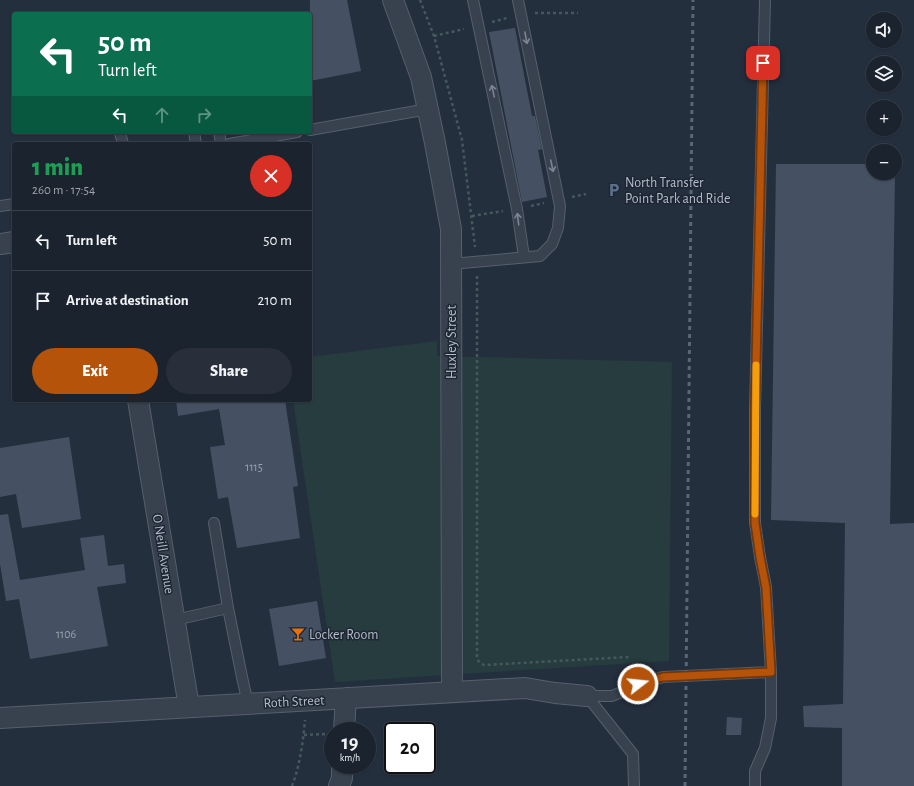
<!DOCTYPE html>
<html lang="en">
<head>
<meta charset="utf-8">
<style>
	body { margin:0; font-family:"Alegreya Sans",sans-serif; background:#282f3a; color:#f1f3f6; height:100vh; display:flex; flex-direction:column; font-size:15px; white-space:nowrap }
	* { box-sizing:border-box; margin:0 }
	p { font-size:13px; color:#a0a4aa }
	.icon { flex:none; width:22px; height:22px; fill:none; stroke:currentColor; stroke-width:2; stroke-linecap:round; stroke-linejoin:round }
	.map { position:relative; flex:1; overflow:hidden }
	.drawer { position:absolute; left:12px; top:142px; width:300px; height:260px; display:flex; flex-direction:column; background:#1b232e; border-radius:4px; box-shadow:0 1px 3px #0004,0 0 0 1px #39404a }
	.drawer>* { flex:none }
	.hud { position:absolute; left:12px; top:12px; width:300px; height:122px; border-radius:4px; box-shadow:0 1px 3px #0004,0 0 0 1px #39404a; background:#0b6e4f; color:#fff; overflow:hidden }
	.tools { position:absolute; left:866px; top:12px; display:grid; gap:8px }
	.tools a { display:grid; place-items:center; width:36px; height:36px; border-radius:50%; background:#1b232e; box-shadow:0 1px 3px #0004,0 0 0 1px #39404a; font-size:20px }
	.speed { position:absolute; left:324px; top:722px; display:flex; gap:8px; font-size:20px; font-weight:700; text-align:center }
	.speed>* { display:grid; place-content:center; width:52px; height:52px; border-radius:50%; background:#1b232e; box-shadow:0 1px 3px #0004,0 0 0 1px #39404a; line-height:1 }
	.speed small { font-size:10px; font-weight:400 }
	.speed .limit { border:2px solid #111; border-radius:6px; background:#fff; color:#111 }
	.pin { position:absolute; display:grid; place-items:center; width:34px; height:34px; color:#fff; margin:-17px; border-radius:8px; box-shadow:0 2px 6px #0006 }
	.me { position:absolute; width:44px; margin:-22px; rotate:74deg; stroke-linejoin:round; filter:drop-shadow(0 0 3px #0008) }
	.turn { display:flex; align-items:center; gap:14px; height:84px; padding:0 20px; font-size:18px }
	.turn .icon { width:52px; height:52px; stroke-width:2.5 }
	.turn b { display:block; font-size:28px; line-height:34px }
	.lanes { display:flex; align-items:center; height:38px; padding:0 20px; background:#0003; justify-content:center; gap:20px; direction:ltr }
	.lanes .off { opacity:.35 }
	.round { display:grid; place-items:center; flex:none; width:42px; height:42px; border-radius:21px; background:#282f3a }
	.headline { display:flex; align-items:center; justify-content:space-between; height:68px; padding:0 20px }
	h1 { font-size:24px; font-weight:800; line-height:30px; color:#1e9e55 }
	.button { display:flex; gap:8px; margin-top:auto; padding:8px 20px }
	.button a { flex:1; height:46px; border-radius:24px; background:#b45309; color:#fff; font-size:16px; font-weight:800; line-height:46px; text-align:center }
	.button a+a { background:#282f3a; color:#f1f3f6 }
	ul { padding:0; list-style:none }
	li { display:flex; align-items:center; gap:12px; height:60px; padding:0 20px; border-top:1px solid #39404a }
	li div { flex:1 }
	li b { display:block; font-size:15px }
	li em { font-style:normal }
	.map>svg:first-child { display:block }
	.green { fill:#263c3f }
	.building { fill:#455162 }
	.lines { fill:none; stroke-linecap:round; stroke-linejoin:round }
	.lane-casing { stroke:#565f6c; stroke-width:12 }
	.street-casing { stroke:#565f6c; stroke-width:22 }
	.path { stroke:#44595c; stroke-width:2.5; stroke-dasharray:3 3; stroke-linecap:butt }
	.lane { stroke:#38414e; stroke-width:10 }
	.street { stroke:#38414e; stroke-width:20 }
	.rail { stroke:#5a6575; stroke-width:3; stroke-dasharray:4 4; stroke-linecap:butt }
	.oneway { stroke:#7c8592 }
	.route-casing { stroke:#753606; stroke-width:10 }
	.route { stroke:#b45309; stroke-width:7 }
	.slow { stroke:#f59e0b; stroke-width:7 }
	.labels { text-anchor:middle; stroke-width:3; stroke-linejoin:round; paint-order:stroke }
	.number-label { font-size:12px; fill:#98a1af }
	.poi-label { font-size:14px; fill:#b4bcc9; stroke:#1d2633; text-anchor:start }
	.street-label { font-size:14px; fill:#b4bcc9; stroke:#1d2633 }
</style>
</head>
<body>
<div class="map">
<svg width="914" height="786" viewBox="0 0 914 786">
	<rect width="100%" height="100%" fill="#242f3e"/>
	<path class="green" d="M437,341V356L672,362L669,661L335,682L293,400H310V357Z"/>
	<path class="building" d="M310,0H347L361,71L310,81Z
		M515,28L532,116H535L542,149L538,150L547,197L522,202L489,32Z
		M776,164H873V173H895L890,524L914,523V786H842V728L804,727L803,706L843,704L845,523L771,520Z
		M176,400H285L298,486L293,487L300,538L237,548L228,497L218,499L210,447L225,445L219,409L178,416Z
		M69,437L81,519L22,528L16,494L0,497V448Z
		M8,514L20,580L85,570L80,538L104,535L108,566L124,564L126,583L97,587L108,646L30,659L19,599L6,601L0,564V515Z
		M317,601L326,658L279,666L269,609Z
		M727,717L742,718L741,735H726Z"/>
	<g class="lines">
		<g class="lane-casing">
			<path id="lane" d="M473,0L517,209L524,257
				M310,130L428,109
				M194,132L196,144
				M219,132L221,144
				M120,133L123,144
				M229,144L297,132
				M0,206L14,204
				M451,264L540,256L552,244L558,228L560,206L518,0
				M228,608L242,677L248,704
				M175,620L228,608L214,523
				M587,696H612L638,685L663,677L771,672
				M587,696L633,754L634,786
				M755,786V771L765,748L771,718V672L766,587L760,557L755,523V409L765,0"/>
		</g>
		<g class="street-casing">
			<path id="street" d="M393,0L421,77L435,143L451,229L452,692
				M0,244L14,242
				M138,400L189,707
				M0,718L525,688L555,693L587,696
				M344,731L346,698
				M339,786L342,778V765"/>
		</g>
		<path class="path" d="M420,0L434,36L462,140L475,247
			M535,13H578
			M492,22L507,18
			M434,36L464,29
			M572,197L586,194
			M531,206L544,203
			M472,216L503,211
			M477,276V658L479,662L484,665L629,657
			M304,735L325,734
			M292,786C300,765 303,742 305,720"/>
		<use href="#lane" class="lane"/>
		<use href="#street" class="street"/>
		<path class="rail" d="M685,786L693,0"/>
	</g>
	<defs><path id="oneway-shaft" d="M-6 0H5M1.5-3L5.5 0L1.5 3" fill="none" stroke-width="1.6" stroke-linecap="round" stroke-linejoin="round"/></defs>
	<g class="oneway">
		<use href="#oneway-shaft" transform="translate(526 38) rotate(79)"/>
		<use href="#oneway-shaft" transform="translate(493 91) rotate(-102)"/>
		<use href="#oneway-shaft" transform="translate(552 166) rotate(78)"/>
		<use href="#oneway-shaft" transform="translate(518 219) rotate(-97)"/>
	</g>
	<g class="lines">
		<g class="route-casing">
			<path id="route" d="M638,684L663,677L771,672L766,588L760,557L755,523V409L763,63"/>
		</g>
		<use href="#route" class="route"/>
		<path class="slow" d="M755,514L756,365"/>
	</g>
	<defs>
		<g id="parking-bare" transform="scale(1.08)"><path d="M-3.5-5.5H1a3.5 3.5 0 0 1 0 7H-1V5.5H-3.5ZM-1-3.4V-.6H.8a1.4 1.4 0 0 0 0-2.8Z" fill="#5c6f8a" stroke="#1d2633" stroke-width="2.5" paint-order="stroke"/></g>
		<g id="bar-bare" transform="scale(1.08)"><path d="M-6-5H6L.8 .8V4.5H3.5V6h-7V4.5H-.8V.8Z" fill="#e8710a" stroke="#1d2633" stroke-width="2.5" paint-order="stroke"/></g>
	</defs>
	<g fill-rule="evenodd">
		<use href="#parking-bare" x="614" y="190"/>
		<use href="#bar-bare" x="298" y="634"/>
	</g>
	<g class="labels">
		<g class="number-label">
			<text x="254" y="471">1115</text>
			<text x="66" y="638">1106</text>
		</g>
		<g class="poi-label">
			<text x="625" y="187">North Transfer<tspan x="625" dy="16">Point Park and Ride</tspan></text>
			<text x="309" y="639">Locker Room</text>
		</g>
		<g class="street-label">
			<text transform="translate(451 342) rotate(-90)" y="5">Huxley Street</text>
			<text transform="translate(164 554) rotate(81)" y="5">O Neill Avenue</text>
			<text transform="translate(294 701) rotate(-3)" y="5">Roth Street</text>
		</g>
	</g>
</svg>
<div class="tools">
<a><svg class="icon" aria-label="sound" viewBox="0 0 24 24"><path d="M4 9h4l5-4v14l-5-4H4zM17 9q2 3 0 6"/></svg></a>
<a><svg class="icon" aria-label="layers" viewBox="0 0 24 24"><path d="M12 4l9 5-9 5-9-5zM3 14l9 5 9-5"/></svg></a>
<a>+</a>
<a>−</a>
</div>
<div class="speed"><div>19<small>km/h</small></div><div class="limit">20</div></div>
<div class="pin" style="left:763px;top:63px;background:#d93025"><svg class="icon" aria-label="arrive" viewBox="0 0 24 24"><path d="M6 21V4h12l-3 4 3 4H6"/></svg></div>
<svg class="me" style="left:638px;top:684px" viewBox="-20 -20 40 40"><circle r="17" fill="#b45309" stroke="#fff" stroke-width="3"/><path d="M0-11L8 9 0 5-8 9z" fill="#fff"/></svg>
<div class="hud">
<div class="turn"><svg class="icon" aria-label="left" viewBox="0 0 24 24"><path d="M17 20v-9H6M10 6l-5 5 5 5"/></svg><div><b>50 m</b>Turn left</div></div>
<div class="lanes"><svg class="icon" aria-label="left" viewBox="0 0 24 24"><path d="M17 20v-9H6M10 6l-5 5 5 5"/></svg><svg class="icon off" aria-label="ahead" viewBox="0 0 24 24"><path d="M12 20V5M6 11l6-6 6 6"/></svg><svg class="icon off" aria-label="right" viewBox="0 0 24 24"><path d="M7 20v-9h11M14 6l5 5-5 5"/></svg></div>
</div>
<section class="drawer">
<div class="headline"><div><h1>1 min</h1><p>260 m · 17:54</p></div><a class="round" style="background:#d93025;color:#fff"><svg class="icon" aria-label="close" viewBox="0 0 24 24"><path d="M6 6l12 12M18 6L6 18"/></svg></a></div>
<ul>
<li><svg class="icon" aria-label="left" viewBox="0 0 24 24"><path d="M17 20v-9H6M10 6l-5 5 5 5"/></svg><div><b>Turn left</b></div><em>50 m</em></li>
<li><svg class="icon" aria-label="arrive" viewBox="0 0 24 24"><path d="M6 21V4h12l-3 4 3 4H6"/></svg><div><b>Arrive at destination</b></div><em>210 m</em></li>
</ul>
<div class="button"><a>Exit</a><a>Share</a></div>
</section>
</div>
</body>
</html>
